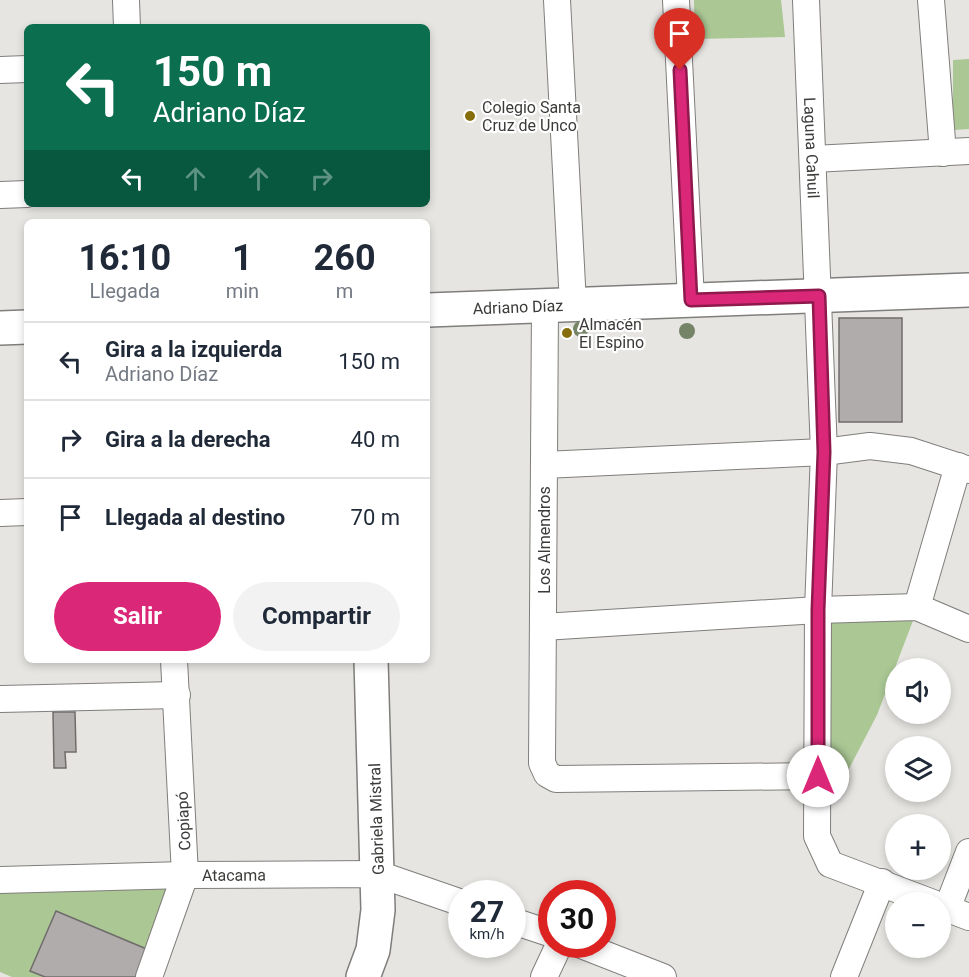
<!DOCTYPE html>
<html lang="es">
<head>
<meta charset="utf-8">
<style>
	body { margin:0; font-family:Roboto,sans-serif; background:#f2f2f3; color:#1f2937; height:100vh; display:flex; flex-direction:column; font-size:22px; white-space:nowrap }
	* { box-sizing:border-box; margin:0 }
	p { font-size:20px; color:#747a83 }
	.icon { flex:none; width:33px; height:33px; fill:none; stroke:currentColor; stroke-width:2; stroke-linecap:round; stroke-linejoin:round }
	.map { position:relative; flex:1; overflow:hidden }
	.panel { position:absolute; left:24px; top:219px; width:406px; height:444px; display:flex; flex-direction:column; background:#fff; border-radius:9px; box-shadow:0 3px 9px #0003 }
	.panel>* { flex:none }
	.banner { position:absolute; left:24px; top:24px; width:406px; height:183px; border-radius:9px; box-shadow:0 3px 9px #0003; background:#0b6e4f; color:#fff; overflow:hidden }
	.controls { position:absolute; left:885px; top:658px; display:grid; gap:12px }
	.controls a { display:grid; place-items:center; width:66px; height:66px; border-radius:50%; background:#fff; box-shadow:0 3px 9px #0003; font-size:30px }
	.speed { position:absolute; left:448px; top:880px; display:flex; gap:12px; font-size:30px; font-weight:700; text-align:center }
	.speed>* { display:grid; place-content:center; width:78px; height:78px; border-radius:50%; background:#fff; box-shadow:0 3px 9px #0003; line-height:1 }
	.speed small { font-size:15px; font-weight:400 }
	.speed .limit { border:9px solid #d22; background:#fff; color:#111 }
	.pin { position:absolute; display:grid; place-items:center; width:51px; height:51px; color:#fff; margin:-62px -26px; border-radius:50% 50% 50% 0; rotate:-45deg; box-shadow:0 0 6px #0007 }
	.pin .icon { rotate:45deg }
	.me { position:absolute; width:66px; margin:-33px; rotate:0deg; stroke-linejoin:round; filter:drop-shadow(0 0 4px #0008) }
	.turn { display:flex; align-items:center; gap:21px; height:126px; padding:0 30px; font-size:27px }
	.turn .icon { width:78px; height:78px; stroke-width:2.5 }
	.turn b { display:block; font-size:42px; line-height:51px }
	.lanes { display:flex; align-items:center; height:57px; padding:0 30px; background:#0003; justify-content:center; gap:30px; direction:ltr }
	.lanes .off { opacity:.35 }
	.eta { display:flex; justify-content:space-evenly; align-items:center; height:102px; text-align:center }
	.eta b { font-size:36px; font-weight:700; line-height:42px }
	.button { display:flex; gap:12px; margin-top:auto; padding:12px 30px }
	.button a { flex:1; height:69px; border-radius:36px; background:#db2777; color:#fff; font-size:24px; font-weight:700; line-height:69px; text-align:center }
	.button a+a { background:#f2f2f3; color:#1f2937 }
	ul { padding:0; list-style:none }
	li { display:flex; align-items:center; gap:18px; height:78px; padding:0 30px; border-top:2px solid #e0e1e3 }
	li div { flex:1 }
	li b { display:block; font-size:22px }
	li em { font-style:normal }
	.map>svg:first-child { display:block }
	.green { fill:#aac794 }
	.building { fill:#b0acac; stroke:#706c6c; stroke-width:1.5 }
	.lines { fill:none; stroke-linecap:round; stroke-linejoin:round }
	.street-casing { stroke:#807e7c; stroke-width:28 }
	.secondary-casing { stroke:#807e7c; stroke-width:36 }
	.street { stroke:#fff; stroke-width:26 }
	.secondary { stroke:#fff; stroke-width:33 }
	.tree { fill:#758366 }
	.route-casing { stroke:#8e194d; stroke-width:15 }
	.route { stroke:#db2777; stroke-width:10 }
	.poi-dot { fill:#876e0d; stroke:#fff; stroke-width:2 }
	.labels { text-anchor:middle; stroke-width:4.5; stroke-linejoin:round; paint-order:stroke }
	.poi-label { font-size:16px; fill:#3b3b39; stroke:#fff; text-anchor:start }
	.street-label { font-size:16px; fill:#3b3b39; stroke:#fff }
</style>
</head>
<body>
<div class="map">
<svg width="969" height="977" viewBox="0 0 969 977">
	<rect width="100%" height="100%" fill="#e6e5e2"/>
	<path class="green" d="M694,0H781L785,37L695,39Z
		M969,59V129L953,130V60Z
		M914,618L877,715L828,809L830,621Z
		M176,883L143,977H12L0,972V886Z"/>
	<path class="building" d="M839,318H902V422H839Z
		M53,712H75L76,752H65L66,768H54Z
		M56,911L149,950L138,977H45L30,971Z"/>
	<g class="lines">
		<g class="street-casing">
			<g id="street">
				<path d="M126,0L127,27"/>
				<path d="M557,0L573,304"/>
				<path d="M676,0L691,300"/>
				<path id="s1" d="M806,0L824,452L818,610L817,836L830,864L933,903"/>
				<path d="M931,0L943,153"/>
				<path d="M0,70L27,69"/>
				<path d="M813,159L969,151"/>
				<path d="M0,195L27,194"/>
				<path d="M545,306L542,763L547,774L556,779L818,776"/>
				<path d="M544,465L824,452L870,446L911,451L969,470"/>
				<path d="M0,513L27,512"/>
				<path d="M917,607L958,466"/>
				<path d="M543,627L818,610L917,607L969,629"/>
				<path d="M0,699L177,695"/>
				<path id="s2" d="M0,880L185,875L378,874L462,903"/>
				<path d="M940,906L969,917"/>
				<path d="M947,909L969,852"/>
				<path d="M513,921L552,934"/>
				<path d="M581,945L663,977"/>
				<path d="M149,977L185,875L174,660"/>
				<path d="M544,977L559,945"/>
				<path d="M844,977L882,882"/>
			</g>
		</g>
		<g class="secondary-casing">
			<g id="secondary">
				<path id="s3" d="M428,310L969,290"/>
				<path d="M0,328L27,327"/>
				<path d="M363,977L373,950L378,910L371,660"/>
			</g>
		</g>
		<use href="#street" class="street"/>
		<use href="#secondary" class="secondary"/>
	</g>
	<g class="tree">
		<circle cx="581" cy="329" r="8"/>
		<circle cx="687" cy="331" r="8"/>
	</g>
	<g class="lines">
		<g class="route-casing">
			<path id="route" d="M680,70L691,300L819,296L824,452L818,610V776"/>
		</g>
		<use href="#route" class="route"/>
	</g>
	<g class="poi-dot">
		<circle cx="470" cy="116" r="6"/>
		<circle cx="567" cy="333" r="6"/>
	</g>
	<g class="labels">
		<g class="poi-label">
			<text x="482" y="113">Colegio Santa<tspan x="482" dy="18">Cruz de Unco</tspan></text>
			<text x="579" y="330">Almacén<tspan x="579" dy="18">El Espino</tspan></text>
		</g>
		<g class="street-label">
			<text dy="6" stroke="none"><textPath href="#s1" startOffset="148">Laguna Cahuil</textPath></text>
			<text dy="6" stroke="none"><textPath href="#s3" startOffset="90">Adriano Díaz</textPath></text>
			<text transform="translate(544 540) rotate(-90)" y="6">Los Almendros</text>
			<text transform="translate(376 819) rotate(-92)" y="6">Gabriela Mistral</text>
			<text transform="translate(183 821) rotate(-93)" y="6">Copiapó</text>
			<text dy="6" stroke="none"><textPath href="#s2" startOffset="234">Atacama</textPath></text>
		</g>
	</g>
</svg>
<div class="controls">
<a><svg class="icon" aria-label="sound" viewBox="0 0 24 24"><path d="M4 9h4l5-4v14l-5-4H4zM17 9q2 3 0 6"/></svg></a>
<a><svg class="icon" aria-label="layers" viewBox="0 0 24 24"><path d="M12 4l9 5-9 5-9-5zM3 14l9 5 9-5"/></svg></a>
<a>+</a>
<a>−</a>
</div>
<div class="speed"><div>27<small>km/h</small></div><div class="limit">30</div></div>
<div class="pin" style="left:680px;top:70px;background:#d93025"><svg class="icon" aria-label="arrive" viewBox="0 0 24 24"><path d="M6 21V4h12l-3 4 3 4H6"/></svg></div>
<svg class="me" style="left:818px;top:776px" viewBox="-20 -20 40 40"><circle r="19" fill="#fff"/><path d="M0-13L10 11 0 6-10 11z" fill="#db2777"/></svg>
<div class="banner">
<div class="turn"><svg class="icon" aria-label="left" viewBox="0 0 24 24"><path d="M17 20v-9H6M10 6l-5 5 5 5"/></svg><div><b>150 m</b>Adriano Díaz</div></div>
<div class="lanes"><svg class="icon" aria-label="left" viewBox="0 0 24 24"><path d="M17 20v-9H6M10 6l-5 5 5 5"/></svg><svg class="icon off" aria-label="ahead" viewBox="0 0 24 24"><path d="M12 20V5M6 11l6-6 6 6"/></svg><svg class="icon off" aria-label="ahead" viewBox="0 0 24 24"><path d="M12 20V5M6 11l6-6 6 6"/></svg><svg class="icon off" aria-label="right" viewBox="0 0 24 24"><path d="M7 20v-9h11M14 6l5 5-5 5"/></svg></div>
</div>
<section class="panel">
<div class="eta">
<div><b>16:10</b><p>Llegada</p></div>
<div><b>1</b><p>min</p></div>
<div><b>260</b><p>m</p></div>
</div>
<ul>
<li><svg class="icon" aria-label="left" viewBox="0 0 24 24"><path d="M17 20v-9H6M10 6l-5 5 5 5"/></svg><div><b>Gira a la izquierda</b><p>Adriano Díaz</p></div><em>150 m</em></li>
<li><svg class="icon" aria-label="right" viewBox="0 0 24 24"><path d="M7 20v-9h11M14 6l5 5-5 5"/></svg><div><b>Gira a la derecha</b></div><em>40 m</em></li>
<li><svg class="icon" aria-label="arrive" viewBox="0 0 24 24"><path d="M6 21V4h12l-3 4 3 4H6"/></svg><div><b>Llegada al destino</b></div><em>70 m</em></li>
</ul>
<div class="button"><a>Salir</a><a>Compartir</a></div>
</section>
</div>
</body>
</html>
